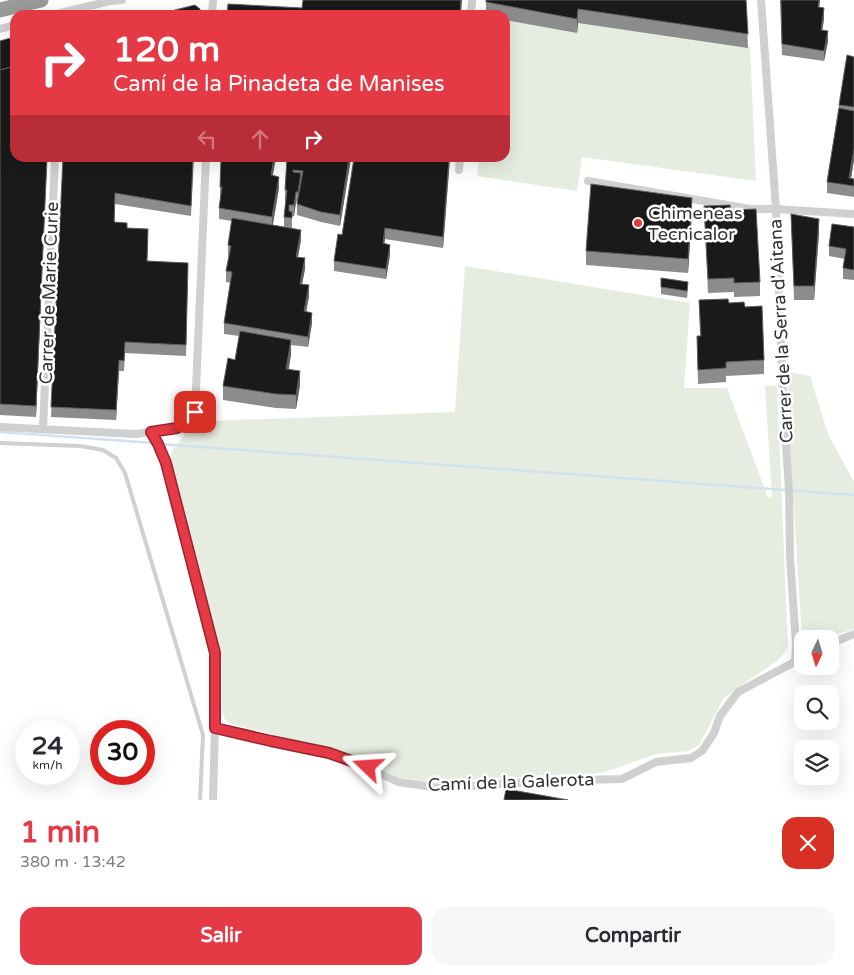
<!DOCTYPE html>
<html lang="es">
<head>
<meta charset="utf-8">
<style>
	body { margin:0; font-family:"Varela Round",sans-serif; background:#f7f7f7; color:#2b2b33; height:100vh; display:flex; flex-direction:column; font-size:19px; white-space:nowrap }
	* { box-sizing:border-box; margin:0 }
	p { font-size:16px; color:#7c7c81 }
	.icon { flex:none; width:28px; height:28px; fill:none; stroke:currentColor; stroke-width:2; stroke-linecap:round; stroke-linejoin:round }
	.map { position:relative; height:800px; overflow:hidden }
	.drawer { display:flex; flex-direction:column; background:#fff; flex:1 }
	.drawer>* { flex:none }
	.top-card { position:absolute; left:10px; top:10px; width:500px; height:152px; border-radius:15px; box-shadow:0 5px 20px #0002; background:#e63946; color:#fff; overflow:hidden }
	.needle { width:32px; rotate:184deg }
	.tools { position:absolute; left:794px; top:630px; display:grid; gap:10px }
	.tools a { display:grid; place-items:center; width:45px; height:45px; border-radius:10px; background:#fff; box-shadow:0 5px 20px #0002; font-size:25px }
	.speed { position:absolute; left:15px; top:720px; display:flex; gap:10px; font-size:25px; font-weight:700; text-align:center }
	.speed>* { display:grid; place-content:center; width:65px; height:65px; border-radius:50%; background:#fff; box-shadow:0 5px 20px #0002; line-height:1 }
	.speed small { font-size:12px; font-weight:400 }
	.speed .limit { border:8px solid #d22; background:#fff; color:#111 }
	.pin { position:absolute; display:grid; place-items:center; width:42px; height:42px; color:#fff; margin:-21px; border-radius:10px; box-shadow:0 2px 8px #0006 }
	.me { position:absolute; width:55px; margin:-28px; rotate:290deg; stroke-linejoin:round; filter:drop-shadow(0 0 4px #0008) }
	.turn { display:flex; align-items:center; gap:18px; height:105px; padding:0 20px; font-size:22px }
	.turn .icon { width:65px; height:65px; stroke-width:2.5 }
	.turn b { display:block; font-size:35px; line-height:42px }
	.lanes { display:flex; align-items:center; height:48px; padding:0 20px; background:#0003; justify-content:center; gap:25px; direction:ltr }
	.lanes .off { opacity:.35 }
	.round { display:grid; place-items:center; flex:none; width:52px; height:52px; border-radius:15px; background:#f7f7f7 }
	.summary { display:flex; align-items:center; justify-content:space-between; height:85px; padding:0 20px }
	h1 { font-size:30px; font-weight:800; line-height:38px; color:#e63946 }
	.button { display:flex; gap:10px; margin-top:auto; padding:10px 20px }
	.button a { flex:1; height:58px; border-radius:15px; background:#e63946; color:#fff; font-size:20px; font-weight:800; line-height:58px; text-align:center }
	.button a+a { background:#f7f7f7; color:#2b2b33 }
	.map>svg:first-child { display:block }
	.green { fill:#e6ecdf }
	.lines { fill:none; stroke-linecap:round; stroke-linejoin:round }
	.stream { stroke:#cfe2ee; stroke-width:2.5 }
	.lane { stroke:#d0d0d0; stroke-width:4 }
	.street { stroke:#d0d0d0; stroke-width:8 }
	.highway { stroke:#9a9a9a; stroke-width:15 }
	.wall { fill:#8c8c8c }
	.shaded-wall { fill:#5f5f5f }
	.building { fill:#1a1a1a; stroke:#5f5f5f }
	.route-casing { stroke:#96252e; stroke-width:12 }
	.route { stroke:#e63946; stroke-width:9 }
	.poi-dot { fill:#e63946; stroke:#fff; stroke-width:2 }
	.labels { text-anchor:middle; stroke-width:5; stroke-linejoin:round; paint-order:stroke }
	.poi-label { font-size:18px; fill:#333; stroke:#fff; text-anchor:start }
	.street-label { font-size:18px; fill:#333; stroke:#fff }
</style>
</head>
<body>
<div class="map">
<svg width="854" height="800" viewBox="0 0 854 800">
	<rect width="100%" height="100%" fill="#fff"/>
	<path class="green" d="M505,20L578,23L750,47L756,181L582,157L577,191L477,176L479,158H505Z
		M465,266L690,303L684,388H727L768,498L772,496L765,386H777L788,648L777,661L737,688L723,699L699,745L689,751L656,754L602,773L429,782L397,777L371,763L337,751L235,725L225,720L222,710V660L169,460L173,450L190,427L210,421L455,412Z
		M790,372L810,376L828,434L854,482V629L821,639H802L787,397Z"/>
	<g class="lines">
		<path class="stream" d="M0,432L154,443
			M160,444L854,495"/>
		<path class="lane" d="M0,443L80,446L103,450L116,458L125,473L203,735L200,800"/>
		<path class="street" d="M761,0L776,209L783,398L789,490L790,557L796,644L795,663
			M52,15L110,1L122,0
			M212,15L213,0
			M471,15L472,0
			M0,29L15,25
			M459,170L460,158
			M588,181L750,209H776L854,214
			M0,427L136,434L177,428L195,412L206,158
			M43,429L55,158
			M151,432L158,444L166,463L215,653V727L213,800
			M830,644L854,634
			M215,727L271,741L329,753L367,767L398,782L440,788L543,781L622,779L656,762L691,758L702,751L714,733L720,716L738,692L802,658"/>
		<path class="highway" d="M0,10L41,0"/>
	</g>
	<path class="wall" d="M486,0H746L748,48L578,23L577,33L505,20V15H486Z
		M780,0H820L819,8L824,19L822,30L828,41L824,61L782,55Z
		M0,41L15,158H47L36,417L0,415Z
		M854,57V160L851,178L854,179V197L827,193V182L839,105Z
		M63,158H194L191,216L115,204V222L148,239L147,261L188,263L186,356L125,353L124,371H119L116,420L51,417Z
		M287,158H351L340,226L321,222L297,215V204L301,182L298,202H296L294,216H292V228L301,240L298,257L305,269L302,284L309,296L306,312L312,323L308,347L291,345V354L289,369L300,385L296,409L276,408L223,400V386L235,360L239,336L224,334V323L231,283L226,282V271L229,256H228V245L232,221L219,219V208L221,198L220,197V187L272,176L279,188L273,225L284,227V217L286,201H285V190Z
		M450,158L443,248L385,239L384,244L390,255L386,279L334,271V261L342,235Z
		M704,206L731,210L760,282V296L734,297V292L708,293Z
		M692,212L688,273L586,265V251Z
		M791,214L819,233L814,300H794Z
		M854,227V280L843,279V268L845,259L829,256V246Z
		M661,287L688,289L687,298L661,294Z
		M699,300L729,303L745,307L764,360V374L726,376V382L698,384L697,336H700Z"/>
	<path class="shaded-wall" d="M461,0H462L461,15H460Z
		M819,0H820L818,18V7Z
		M824,8V19L821,40V30Z
		M578,9V23L577,33V19Z
		M828,31V41L824,61V51Z
		M854,149V160L850,185L849,178Z
		M47,158L36,417V406Z
		M274,158H276L271,186V175Z
		M349,158H351L340,226V215Z
		M449,158H450L443,248V237Z
		M301,173V183L298,202V192Z
		M279,177V188L272,228V217Z
		M296,192V202L294,216V205Z
		M692,198V212L688,273V259Z
		M819,219V233L814,300V286Z
		M385,228V239L383,254V243Z
		M301,230V240L296,267V257Z
		M390,245V255L386,279V269Z
		M305,258V269L300,294V284Z
		M309,285V296L304,322V311Z
		M312,313V323L308,347V337Z
		M291,340V354L286,383V369Z
		M119,360V371L116,420V410Z
		M300,371V385L296,409V395Z"/>
	<path class="building" d="M303,0H461L460,15H227L228,4L302,8Z
		M486,0H746L748,34L578,9L577,19L486,2Z
		M781,0H819L818,7L824,8L821,30L828,31L824,51L782,44Z
		M195,5L200,9V15H155Z
		M14,37L15,42V66L0,70V41Z
		M847,55L854,57V107L839,105Z
		M15,66V158H47L36,406L0,404V70Z
		M839,108L854,111V149L849,178L854,179V186L827,182Z
		M63,158H193L191,206L115,193L114,222L127,223V228L148,229L147,261L188,263L186,345L125,342L124,361L119,360L116,410L51,407Z
		M221,158H274L271,175L279,177L272,217L219,208L222,187H220Z
		M287,158H349L340,215L321,212L297,204L303,171L293,170V172L301,173L298,192H296L294,205H289V211L292,212V218L284,217L287,190H285Z
		M354,158H449L443,237L385,228L383,243L390,245L386,269L334,261L338,234L342,235Z
		M591,184L692,198L688,259L586,251Z
		M730,205L731,210L756,209L760,282L734,283V278L708,279L704,206Z
		M791,214L819,219L814,286H794Z
		M232,218L301,230L296,257L305,258L300,284L309,285L304,311L312,313L308,337L224,323L232,272L226,271L231,246L228,245Z
		M832,224L854,227V270L843,268L846,249L829,246Z
		M661,278L688,282L687,291L661,287Z
		M728,299L729,303L744,302L745,307L762,306L764,360L726,362V368L698,370L697,336H701L699,300Z
		M240,331L291,340L286,369L300,371L296,395L276,394L223,386L228,358L235,360Z
		M506,789L568,800H504Z"/>
	<g class="lines">
		<g class="route-casing">
			<path id="route" d="M195,412L177,428L151,432L158,444L166,463L215,653V728L271,741L329,753L368,767"/>
		</g>
		<use href="#route" class="route"/>
	</g>
	<circle class="poi-dot" cx="638" cy="223" r="5"/>
	<g class="labels">
		<g class="poi-label">
			<text x="648" y="219">Chimeneas<tspan x="648" dy="21">Tecnicalor</tspan></text>
		</g>
		<g class="street-label">
			<text transform="translate(49 293) rotate(-88)" y="6">Carrer de Marie Curie</text>
			<text transform="translate(781 331) rotate(-93)" y="6">Carrer de la Serra d'Aitana</text>
			<text transform="translate(511 782) rotate(-2)" y="6">Camí de la Galerota</text>
		</g>
	</g>
</svg>
<div class="tools">
<a><svg class="needle" viewBox="-14 -14 28 28"><path d="M0-13l5 13h-10z" fill="#e53935"/><path d="M0 13l5-13h-10z" fill="#7c7c81"/></svg></a>
<a><svg class="icon" aria-label="search" viewBox="0 0 24 24"><circle cx="10" cy="10" r="6"/><path d="M15 15l6 6"/></svg></a>
<a><svg class="icon" aria-label="layers" viewBox="0 0 24 24"><path d="M12 4l9 5-9 5-9-5zM3 14l9 5 9-5"/></svg></a>
</div>
<div class="speed"><div>24<small>km/h</small></div><div class="limit">30</div></div>
<div class="pin" style="left:195px;top:412px;background:#d93025"><svg class="icon" aria-label="arrive" viewBox="0 0 24 24"><path d="M6 21V4h12l-3 4 3 4H6"/></svg></div>
<svg class="me" style="left:368px;top:767px" viewBox="-20 -20 40 40"><path d="M0-17L14 15 0 8-14 15z" fill="#e63946" stroke="#fff" stroke-width="4"/></svg>
<div class="top-card">
<div class="turn"><svg class="icon" aria-label="right" viewBox="0 0 24 24"><path d="M7 20v-9h11M14 6l5 5-5 5"/></svg><div><b>120 m</b>Camí de la Pinadeta de Manises</div></div>
<div class="lanes"><svg class="icon off" aria-label="left" viewBox="0 0 24 24"><path d="M17 20v-9H6M10 6l-5 5 5 5"/></svg><svg class="icon off" aria-label="ahead" viewBox="0 0 24 24"><path d="M12 20V5M6 11l6-6 6 6"/></svg><svg class="icon" aria-label="right" viewBox="0 0 24 24"><path d="M7 20v-9h11M14 6l5 5-5 5"/></svg></div>
</div>
</div>
<section class="drawer">
<div class="summary"><div><h1>1 min</h1><p>380 m · 13:42</p></div><a class="round" style="background:#d93025;color:#fff"><svg class="icon" aria-label="close" viewBox="0 0 24 24"><path d="M6 6l12 12M18 6L6 18"/></svg></a></div>
<div class="button"><a>Salir</a><a>Compartir</a></div>
</section>
</body>
</html>
